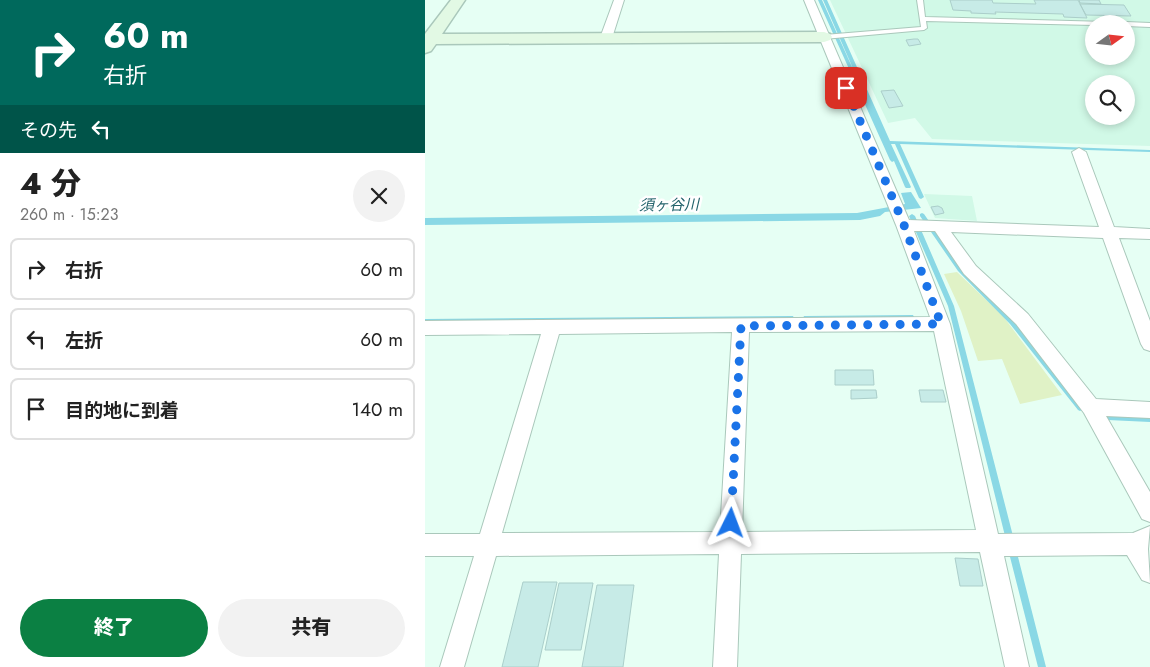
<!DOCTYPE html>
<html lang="ja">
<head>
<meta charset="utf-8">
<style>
	body { margin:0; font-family:Jost,"Noto Sans JP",sans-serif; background:#f2f2f2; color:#222; height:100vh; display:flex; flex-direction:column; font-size:19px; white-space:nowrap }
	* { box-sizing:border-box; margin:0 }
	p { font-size:16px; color:#767676 }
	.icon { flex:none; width:28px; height:28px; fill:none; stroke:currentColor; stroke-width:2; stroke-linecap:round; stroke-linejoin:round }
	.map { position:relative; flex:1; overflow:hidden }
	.panel { display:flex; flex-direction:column; background:#fff; width:425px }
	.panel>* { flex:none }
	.guide { background:#00695c; color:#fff; overflow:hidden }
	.needle { width:32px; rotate:75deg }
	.tools { position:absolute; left:660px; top:15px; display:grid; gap:10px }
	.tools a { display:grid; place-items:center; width:50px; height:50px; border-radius:50%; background:#fff; box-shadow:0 2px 8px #0003; font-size:25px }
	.pin { position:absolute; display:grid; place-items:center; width:42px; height:42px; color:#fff; margin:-21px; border-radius:10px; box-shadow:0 2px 8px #0006 }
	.me { position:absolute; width:55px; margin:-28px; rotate:3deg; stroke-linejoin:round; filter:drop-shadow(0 0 4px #0008) }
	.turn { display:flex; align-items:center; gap:18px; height:105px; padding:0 20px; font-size:22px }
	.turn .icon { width:65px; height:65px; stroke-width:2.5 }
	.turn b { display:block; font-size:35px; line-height:42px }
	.then { display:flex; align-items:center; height:48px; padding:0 20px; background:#0003; gap:10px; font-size:19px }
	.round { display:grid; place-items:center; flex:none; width:52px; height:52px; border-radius:26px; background:#f2f2f2 }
	.head { display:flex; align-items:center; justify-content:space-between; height:85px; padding:0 20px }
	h1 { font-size:30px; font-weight:800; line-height:38px }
	.action { display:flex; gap:10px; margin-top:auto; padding:10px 20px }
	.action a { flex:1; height:58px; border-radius:30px; background:#0b8043; color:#fff; font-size:20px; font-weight:800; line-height:58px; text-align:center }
	.action a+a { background:#f2f2f2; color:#222 }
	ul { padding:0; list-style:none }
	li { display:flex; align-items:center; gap:15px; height:62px; margin:0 10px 8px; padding:0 10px; border:2px solid #e0e0e0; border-radius:8px }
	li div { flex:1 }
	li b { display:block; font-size:19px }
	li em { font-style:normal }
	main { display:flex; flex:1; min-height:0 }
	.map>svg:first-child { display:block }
	.built { fill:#d1f9e7; fill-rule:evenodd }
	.green { fill:#e0f2c6 }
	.water { fill:#8ad8e5 }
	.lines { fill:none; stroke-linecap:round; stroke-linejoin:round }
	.stream { fill:#8ad8e5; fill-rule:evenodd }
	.building { fill:#c7ebe7; stroke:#abceca }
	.lane-casing { stroke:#aac8bb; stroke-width:2 }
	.street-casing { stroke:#aac8bb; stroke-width:2 }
	.secondary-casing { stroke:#aac8bb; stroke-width:3 }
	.lane { fill:#fff; fill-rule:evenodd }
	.street { fill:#fff; fill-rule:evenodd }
	.secondary { fill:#e2f9e4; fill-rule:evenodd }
	.route { stroke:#1a73e8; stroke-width:9; stroke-dasharray:0 16.2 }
	.labels { text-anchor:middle; stroke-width:5; stroke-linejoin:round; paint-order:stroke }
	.water-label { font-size:15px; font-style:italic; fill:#22626b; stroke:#fff }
</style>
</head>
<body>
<main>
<section class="panel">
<div class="guide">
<div class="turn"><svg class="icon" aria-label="right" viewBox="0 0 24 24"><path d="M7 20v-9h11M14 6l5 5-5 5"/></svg><div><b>60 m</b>右折</div></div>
<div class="then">その先<svg class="icon" aria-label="left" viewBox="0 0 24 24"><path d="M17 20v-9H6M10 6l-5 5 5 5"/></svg></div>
</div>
<div class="head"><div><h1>4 分</h1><p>260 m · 15:23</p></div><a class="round"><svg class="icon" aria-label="close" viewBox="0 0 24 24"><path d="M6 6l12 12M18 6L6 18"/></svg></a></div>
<ul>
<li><svg class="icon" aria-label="right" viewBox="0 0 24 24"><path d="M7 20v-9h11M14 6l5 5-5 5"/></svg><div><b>右折</b></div><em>60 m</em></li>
<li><svg class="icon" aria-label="left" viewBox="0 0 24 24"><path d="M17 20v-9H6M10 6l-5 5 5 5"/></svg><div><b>左折</b></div><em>60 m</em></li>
<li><svg class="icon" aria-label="arrive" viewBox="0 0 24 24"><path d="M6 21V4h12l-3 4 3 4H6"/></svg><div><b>目的地に到着</b></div><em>140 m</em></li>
</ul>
<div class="action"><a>終了</a><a>共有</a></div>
</section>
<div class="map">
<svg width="725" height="667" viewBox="0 0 725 667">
	<rect width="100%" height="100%" fill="#e6fff4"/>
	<path class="built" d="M405,0H725V146L507,139L490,118L463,123ZM669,24H701V56H669ZM669,84H701V116H669Z
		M499,194L547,196L552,221L510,218Z"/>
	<path class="green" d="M532,272L578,316L637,395L595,404L577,359L553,361L536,311L519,274Z"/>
	<path class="water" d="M486,192L496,208L460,212L455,216L435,220L0,225V218L432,213L480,204L476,193Z"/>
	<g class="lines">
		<path class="stream" d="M393,0H397L440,96L398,0H402L465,141L725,150V152L475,144L499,197L496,199L494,198L470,144H466L486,187L485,188H481L480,187L469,161L467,162L465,160Z
			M497,213L499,214L537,269L589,320L657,406L658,408L657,410L655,411L653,410L585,324L533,271L495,216V214Z
			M487,214L490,216L529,306L588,536L587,539L584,540L581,539L580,536L523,306L484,216Z
			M486,315H488L489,317L488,319H486L381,320H379L378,318L379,316H381Z
			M366,316H368L369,318L368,320H366L0,323V319Z
			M683,414L725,416V422L683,420L681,419L680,417L681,415Z
			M588,549L591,550L592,553L621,667H613L584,553L585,550Z"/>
	</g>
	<path class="building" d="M525,0H567L568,3L611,4L609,0H653L662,18L639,17L638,14L570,12L571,14L546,13V11L528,10Z
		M654,0H674L676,4L655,3Z
		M655,4L699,5L706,16L661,15Z
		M489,39H493L496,44L484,46L481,40Z
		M469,90L478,106L464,108L456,91Z
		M513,206L517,208L519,213L510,215L506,207Z
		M410,370H448L449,385H410Z
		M426,390H451L452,398L426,399Z
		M494,390H518L521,402H496Z
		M530,558L553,559L558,586H535Z
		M98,582H132L113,667H77Z
		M134,583H168L156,650H120Z
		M172,585H209L198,667H157Z"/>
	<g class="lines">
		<g class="lane-casing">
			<path id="lane" d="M492,0H498L500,17L682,22L685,24H669V25L501,21L502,28L499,30L399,39L396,37L399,35L496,27Z
				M701,22L725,23V27L701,26V24H698Z"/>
		</g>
		<g class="street-casing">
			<path id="street" d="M189,0H199L187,38L181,41L175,38Z
				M379,0H389L484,220L674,227L647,152L654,148L661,152L689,227L725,229V239L694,238L725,321V351L719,349L716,344L678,238L526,232L551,266L603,314L671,399L725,402V418L681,416L725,492V522L717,519L659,413L591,324L539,274L510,231H489L525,324L573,534L708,533L725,526L723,549L725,583L717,580L702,555L579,556L604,667H580L555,552L316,554L312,667H288L294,554L71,556L39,667H15L49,556H0V534H55L116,334L0,335V321L505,317L471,225ZM509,331L551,530L317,532L324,332ZM307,332L295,532L77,533L134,334Z"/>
		</g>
		<g class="secondary-casing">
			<path id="secondary" d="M26,0H40L17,34L399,32L405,34L407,37L405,40L399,42L11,44L6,51L0,53V34Z"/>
		</g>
		<use href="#lane" class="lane"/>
		<use href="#street" class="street"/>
		<use href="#secondary" class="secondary"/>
	</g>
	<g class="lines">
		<path class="route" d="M306,523L316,326L516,324L479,225L421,88"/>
	</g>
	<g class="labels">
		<g class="water-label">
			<text transform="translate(244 205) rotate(-1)" y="5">須ヶ谷川</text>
		</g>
	</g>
</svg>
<div class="tools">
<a><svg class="needle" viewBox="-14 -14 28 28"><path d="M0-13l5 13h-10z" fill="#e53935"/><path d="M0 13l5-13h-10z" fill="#767676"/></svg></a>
<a><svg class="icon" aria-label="search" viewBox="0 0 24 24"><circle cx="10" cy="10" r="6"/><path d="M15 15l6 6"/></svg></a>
</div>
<div class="pin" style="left:421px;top:88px;background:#d93025"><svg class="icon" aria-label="arrive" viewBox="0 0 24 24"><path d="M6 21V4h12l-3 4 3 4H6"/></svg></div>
<svg class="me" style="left:306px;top:523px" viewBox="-20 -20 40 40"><path d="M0-17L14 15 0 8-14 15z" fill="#1a73e8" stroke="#fff" stroke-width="4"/></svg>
</div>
</main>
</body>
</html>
